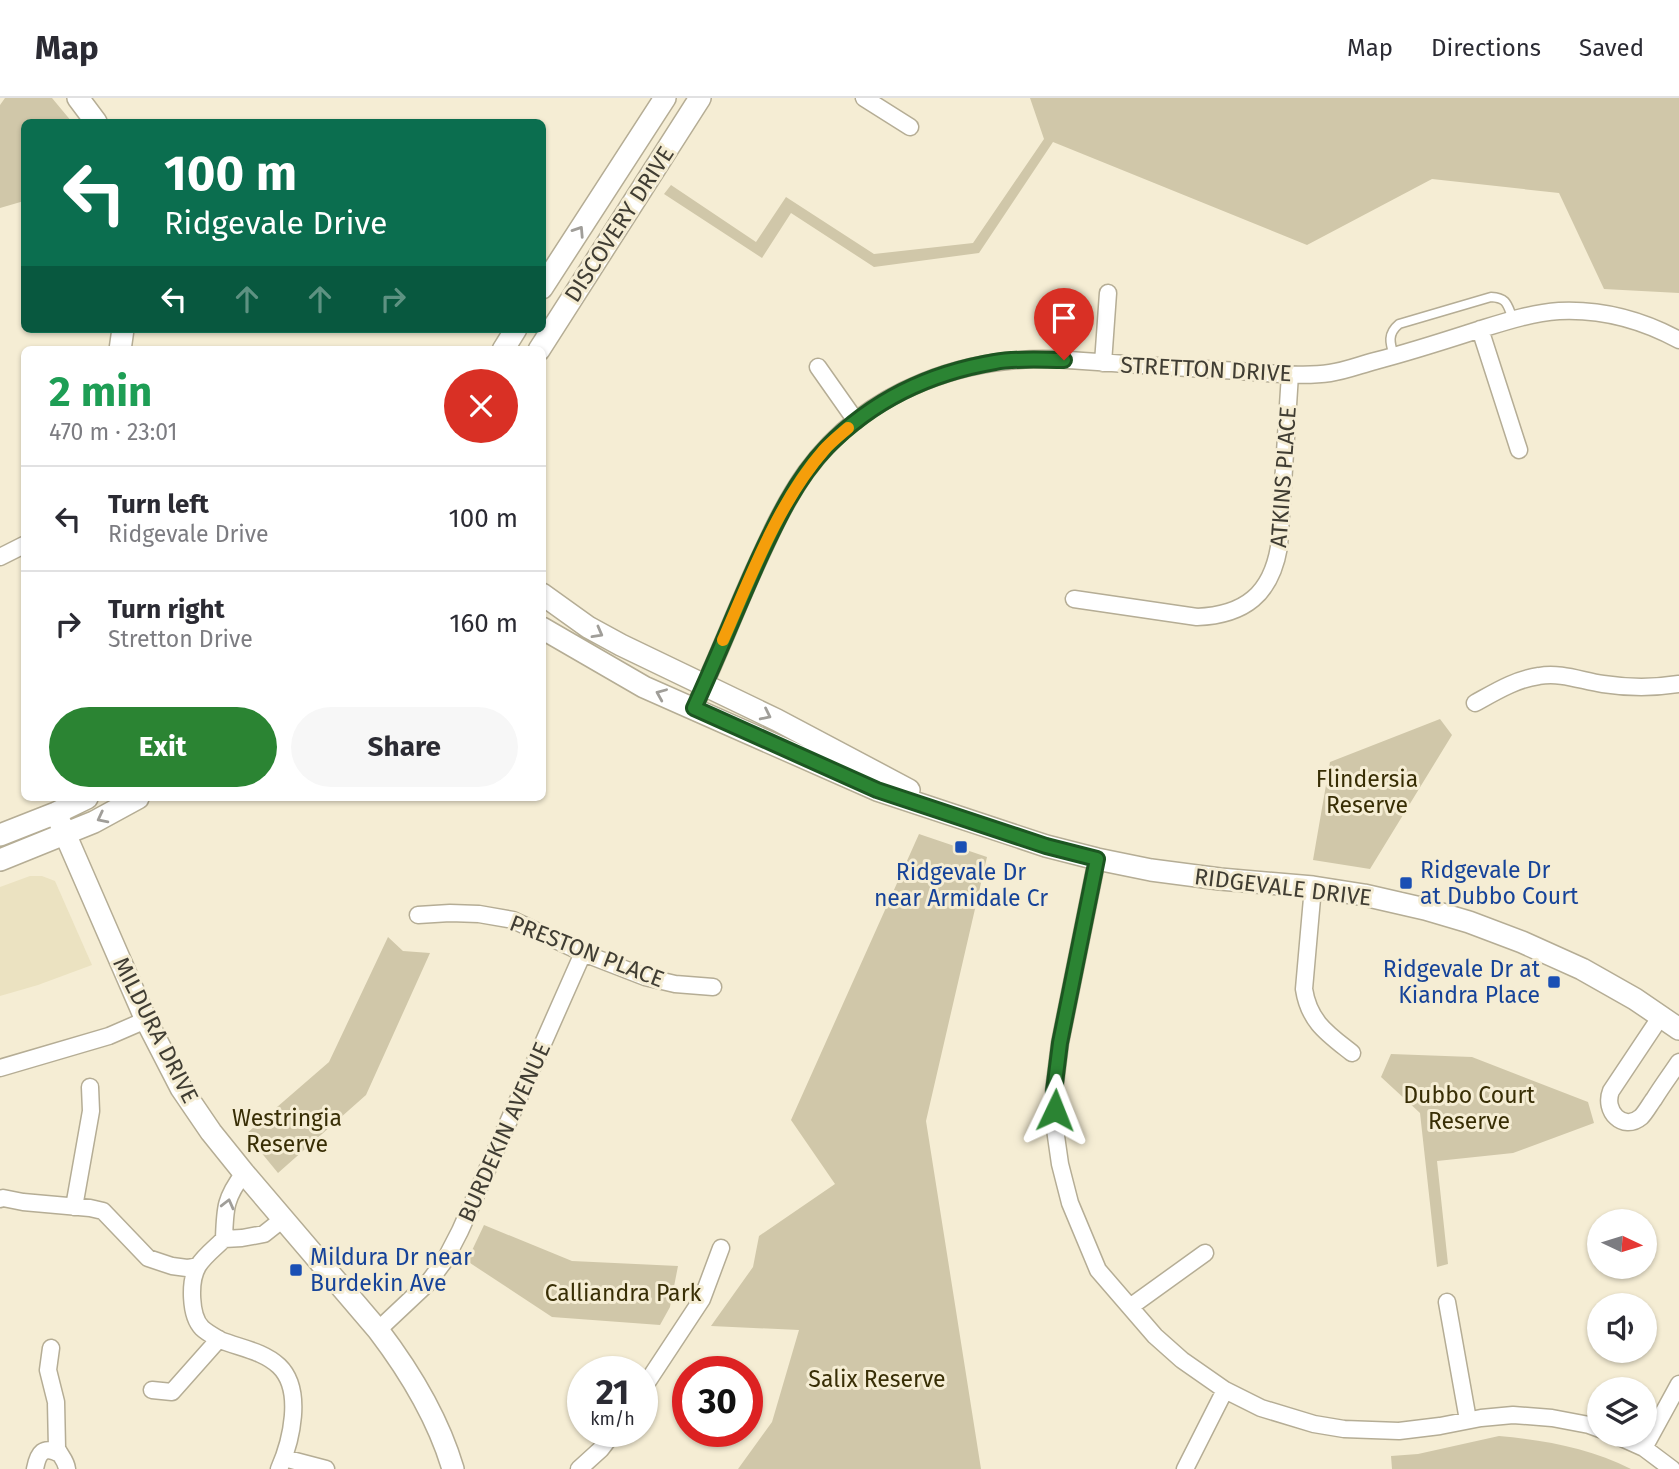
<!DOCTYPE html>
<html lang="en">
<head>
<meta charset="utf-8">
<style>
	body { margin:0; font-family:"Fira Sans",sans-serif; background:#f7f7f7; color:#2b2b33; height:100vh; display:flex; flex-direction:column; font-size:26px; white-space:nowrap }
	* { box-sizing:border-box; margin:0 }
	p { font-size:23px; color:#7c7c81 }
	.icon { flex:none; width:38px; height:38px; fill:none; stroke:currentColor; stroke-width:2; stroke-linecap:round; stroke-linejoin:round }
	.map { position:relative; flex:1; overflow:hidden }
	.panel { position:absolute; left:21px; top:248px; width:525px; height:455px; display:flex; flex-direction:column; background:#fff; border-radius:10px; box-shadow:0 2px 5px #0004 }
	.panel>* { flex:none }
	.guide { position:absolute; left:21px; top:21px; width:525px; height:214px; border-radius:10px; box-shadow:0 2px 5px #0004; background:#0b6e4f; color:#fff; overflow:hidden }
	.needle { width:46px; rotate:94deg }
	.buttons { position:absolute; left:1587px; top:1111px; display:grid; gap:14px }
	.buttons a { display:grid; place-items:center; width:70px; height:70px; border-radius:50%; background:#fff; box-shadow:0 2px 5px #0004; font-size:35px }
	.speed { position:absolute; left:567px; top:1258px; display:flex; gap:14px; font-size:35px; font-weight:700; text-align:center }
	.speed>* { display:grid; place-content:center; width:91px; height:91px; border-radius:50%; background:#fff; box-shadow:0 2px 5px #0004; line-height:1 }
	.speed small { font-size:18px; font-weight:400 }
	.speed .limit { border:10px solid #d22; background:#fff; color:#111 }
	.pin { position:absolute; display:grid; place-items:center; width:60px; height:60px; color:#fff; margin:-72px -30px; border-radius:50% 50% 50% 0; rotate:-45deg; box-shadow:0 0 7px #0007 }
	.pin .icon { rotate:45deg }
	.me { position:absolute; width:77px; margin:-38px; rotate:2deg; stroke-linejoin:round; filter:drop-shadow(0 0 5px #0008) }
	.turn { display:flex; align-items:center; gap:24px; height:147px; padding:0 28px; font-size:32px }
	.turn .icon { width:91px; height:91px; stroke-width:2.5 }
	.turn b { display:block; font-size:49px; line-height:60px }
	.lanes { display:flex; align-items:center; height:66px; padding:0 28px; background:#0003; justify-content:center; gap:35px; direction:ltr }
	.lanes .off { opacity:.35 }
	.round { display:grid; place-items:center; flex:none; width:74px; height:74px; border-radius:37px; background:#f7f7f7 }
	.headline { display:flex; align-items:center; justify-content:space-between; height:119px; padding:0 28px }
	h1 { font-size:42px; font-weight:700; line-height:52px; color:#1e9e55 }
	.action { display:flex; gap:14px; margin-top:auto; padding:14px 28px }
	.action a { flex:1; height:80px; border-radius:42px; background:#2b8433; color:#fff; font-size:28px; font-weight:700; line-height:80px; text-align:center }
	.action a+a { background:#f7f7f7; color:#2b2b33 }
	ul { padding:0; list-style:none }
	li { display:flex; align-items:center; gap:21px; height:105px; padding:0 28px; border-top:2px solid #e1e1e2 }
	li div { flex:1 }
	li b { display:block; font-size:26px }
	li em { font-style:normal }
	header { display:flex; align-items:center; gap:42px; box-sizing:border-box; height:98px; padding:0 35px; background:#fff; border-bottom:2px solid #e1e1e2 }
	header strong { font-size:33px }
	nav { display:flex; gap:38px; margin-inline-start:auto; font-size:24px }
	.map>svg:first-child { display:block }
	.built { fill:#ebe2c1 }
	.green { fill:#d0c7a9 }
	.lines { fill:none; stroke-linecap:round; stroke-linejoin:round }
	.lane-casing { stroke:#b5ad95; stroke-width:11 }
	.street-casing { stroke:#b5ad95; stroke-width:19 }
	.secondary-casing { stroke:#b5ad95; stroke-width:24 }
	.lane { stroke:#fff; stroke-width:8 }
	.street { stroke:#fff; stroke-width:16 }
	.secondary { stroke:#fff; stroke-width:21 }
	.oneway { stroke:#a09e99 }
	.route-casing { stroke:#1c5621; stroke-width:18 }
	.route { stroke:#2b8433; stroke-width:12 }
	.slow { stroke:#f59e0b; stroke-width:12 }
	.transit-dot { fill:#1a4fb4; stroke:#f5edd4; stroke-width:2.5 }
	.labels { text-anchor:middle; stroke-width:6; stroke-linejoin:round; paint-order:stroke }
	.street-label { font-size:23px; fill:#403d33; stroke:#f5edd4 }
	.park-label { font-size:23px; fill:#382e05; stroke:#f5edd4 }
	.transit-label { font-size:23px; fill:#164399; stroke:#f5edd4; text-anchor:start }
</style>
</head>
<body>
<header>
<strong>Map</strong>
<nav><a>Map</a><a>Directions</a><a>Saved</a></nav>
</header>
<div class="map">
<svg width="1679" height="1371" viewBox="0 0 1679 1371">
	<rect width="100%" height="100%" fill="#f5edd4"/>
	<path class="built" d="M30,778H42L55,783L92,867L38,887L0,898V789Z"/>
	<path class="green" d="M5,0H52L72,24H24V103L0,110V7Z
		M1030,0H1679V195L1604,191L1559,95L1432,81L1307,147L1053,44L979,155L874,169L791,115L762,160L664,96L671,87L756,144L786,99L874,156L973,145L1044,41Z
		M1440,621L1452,637L1370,771L1313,762L1330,664Z
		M919,736L987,759L926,1023L981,1371H738L772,1324L799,1232L711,1228L753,1169L759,1138L835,1086L791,1022Z
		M388,839L403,853L430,855L366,997L278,1075L246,1036L329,964Z
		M1391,956L1472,959L1588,1004L1594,1025L1513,1055L1437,1063L1448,1166L1437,1169L1420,1015L1381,979Z
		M484,1127L572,1163L678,1168L670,1209L660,1227L552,1219L467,1163Z
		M1499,1338C1545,1342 1590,1350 1631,1371H1392L1391,1358L1418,1356Z"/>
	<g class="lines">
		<g class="lane-casing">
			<path id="lane" d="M1394,258C1390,245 1387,236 1399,226L1491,199C1508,200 1507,207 1513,221"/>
		</g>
		<g class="street-casing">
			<path id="street" d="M864,0L910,29
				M1480,231L1519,352
				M1103,265L1108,195
				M818,269L856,323
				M0,459L24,447
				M1074,501L1197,519C1245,517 1271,496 1279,449L1290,276
				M1475,605C1495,594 1516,581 1539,578C1561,574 1582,583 1603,586C1629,590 1654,590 1679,586
				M694,610C715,565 733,519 753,474C769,439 784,405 806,374C866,291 969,255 1068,262C1126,266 1183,270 1240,273C1267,275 1304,279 1330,275C1345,273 1360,267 1375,263C1410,254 1444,243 1478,232C1504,224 1531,215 1559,213C1601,211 1642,222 1679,242
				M1097,761L1060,945L1054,993L1055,1031L1060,1066L1070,1105L1098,1172L1155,1238L1182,1262L1225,1292L1261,1310L1314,1326L1344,1331L1399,1333L1440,1328L1481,1320L1513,1317L1552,1320L1589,1327L1600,1331
				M1313,789L1304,891C1309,924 1328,936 1352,955
				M418,817L450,815L479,816L513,822L583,855L645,879L675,886L713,889
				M1661,918L1611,993C1603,1013 1623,1034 1641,1019C1646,1014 1650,1006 1654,1001C1662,988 1671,976 1679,964
				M0,970L109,938L146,922
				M244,1075C225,1100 225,1110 224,1141C216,1149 204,1158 198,1168C189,1183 190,1218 202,1230C206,1234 215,1239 220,1242C240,1250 263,1253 279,1268C304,1292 291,1344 279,1371
				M0,1101L3,1100L23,1104L90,1110L103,1113L148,1160L172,1168L187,1170L198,1168
				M74,1109L91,1013L90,989
				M224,1141L242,1140L264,1136L283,1121
				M1447,1204L1468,1322
				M1130,1209L1205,1155
				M378,1232L428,1185L445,1162L460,1133L583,855
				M51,1250L48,1272L56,1304L57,1350C60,1358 66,1362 67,1371
				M152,1292L172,1294L219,1241
				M642,1292L702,1201L721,1150
				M1615,1337L1644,1350L1672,1371
				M1644,1350L1679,1286
				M284,1360L326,1371
				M35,1371C38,1355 43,1347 60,1356
				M579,1371L601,1351L614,1334
				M1185,1371L1225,1292"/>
		</g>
		<g class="secondary-casing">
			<path id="secondary" d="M78,0L96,24
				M542,190L665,0
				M120,252L123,231
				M503,252L516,231
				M539,252L700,0
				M542,496L588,529L621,547L777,622L909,692
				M542,530L644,589L877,692L1046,748L1097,761L1151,772L1220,781L1313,789L1364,797L1425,811L1469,824L1522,844L1582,871L1635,901L1679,931
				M56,715L146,922L181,990L211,1034L244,1075L378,1232C410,1274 438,1320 453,1371
				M0,737L56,715L87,700
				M0,762L94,724L138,700"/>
		</g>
		<use href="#lane" class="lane"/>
		<use href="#street" class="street"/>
		<use href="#secondary" class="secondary"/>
	</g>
	<defs><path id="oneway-chevron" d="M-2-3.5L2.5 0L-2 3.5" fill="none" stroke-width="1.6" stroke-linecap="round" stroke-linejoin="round" transform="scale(1.75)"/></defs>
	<g class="oneway">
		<use href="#oneway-chevron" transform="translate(579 133) rotate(-57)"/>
		<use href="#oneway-chevron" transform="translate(598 535) rotate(29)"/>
		<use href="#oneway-chevron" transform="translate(661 596) rotate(-157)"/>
		<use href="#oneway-chevron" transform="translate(766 617) rotate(26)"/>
		<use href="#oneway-chevron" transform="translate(102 720) rotate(153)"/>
		<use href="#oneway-chevron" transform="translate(228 1106) rotate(-76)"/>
	</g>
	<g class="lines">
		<g class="route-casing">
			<path id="route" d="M1055,1012L1054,993L1060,945L1097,761L1046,748L877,692L694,610C716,562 736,512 758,463C776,424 796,381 827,349C873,302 929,275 995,264C1017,260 1042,262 1064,262"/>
		</g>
		<use href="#route" class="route"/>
		<path class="slow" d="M723,542C751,478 778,405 824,352C831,344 840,337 848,330"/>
	</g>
	<g class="transit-dot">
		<rect x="954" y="742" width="14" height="14" rx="3.5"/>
		<rect x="1399" y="778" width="14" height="14" rx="3.5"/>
		<rect x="1547" y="877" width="14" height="14" rx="3.5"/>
		<rect x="289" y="1165" width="14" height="14" rx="3.5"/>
	</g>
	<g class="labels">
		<g class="street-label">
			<text transform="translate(619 126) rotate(-57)" y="8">DISCOVERY DRIVE</text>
			<text transform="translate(1206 271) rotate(3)" y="8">STRETTON DRIVE</text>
			<text transform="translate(1283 379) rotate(-86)" y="8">ATKINS PLACE</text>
			<text transform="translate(1283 789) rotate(7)" y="8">RIDGEVALE DRIVE</text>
			<text transform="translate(587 853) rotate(21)" y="8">PRESTON PLACE</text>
			<text transform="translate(156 932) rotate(63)" y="8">MILDURA DRIVE</text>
			<text transform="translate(504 1034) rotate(-66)" y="8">BURDEKIN AVENUE</text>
		</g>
		<g class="park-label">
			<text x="1367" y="689">Flindersia<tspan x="1367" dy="26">Reserve</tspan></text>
			<text x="1469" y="1005">Dubbo Court<tspan x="1469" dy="26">Reserve</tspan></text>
			<text x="287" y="1028">Westringia<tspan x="287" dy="26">Reserve</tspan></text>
			<text x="623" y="1203">Calliandra Park</text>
			<text x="877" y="1289">Salix Reserve</text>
		</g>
		<g class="transit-label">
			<text x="1420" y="780">Ridgevale Dr<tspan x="1420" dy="26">at Dubbo Court</tspan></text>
			<text x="961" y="782" text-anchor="middle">Ridgevale Dr<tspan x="961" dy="26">near Armidale Cr</tspan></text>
			<text x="1540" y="879" text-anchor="end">Ridgevale Dr at<tspan x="1540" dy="26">Kiandra Place</tspan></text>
			<text x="310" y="1167">Mildura Dr near<tspan x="310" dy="26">Burdekin Ave</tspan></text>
		</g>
	</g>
</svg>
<div class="buttons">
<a><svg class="needle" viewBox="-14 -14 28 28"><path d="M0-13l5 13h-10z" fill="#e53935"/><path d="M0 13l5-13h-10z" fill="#7c7c81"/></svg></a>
<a><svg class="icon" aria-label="sound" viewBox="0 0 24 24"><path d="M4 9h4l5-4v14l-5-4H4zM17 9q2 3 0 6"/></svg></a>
<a><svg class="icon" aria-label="layers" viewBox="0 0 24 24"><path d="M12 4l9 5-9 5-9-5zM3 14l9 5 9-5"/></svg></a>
</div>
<div class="speed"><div>21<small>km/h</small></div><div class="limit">30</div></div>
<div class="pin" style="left:1064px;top:262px;background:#d93025"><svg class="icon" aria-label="arrive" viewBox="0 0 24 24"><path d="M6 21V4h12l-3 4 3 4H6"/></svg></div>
<svg class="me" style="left:1055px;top:1012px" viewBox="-20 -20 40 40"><path d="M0-17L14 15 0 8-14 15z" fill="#2b8433" stroke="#fff" stroke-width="4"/></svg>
<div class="guide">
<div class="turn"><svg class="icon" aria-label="left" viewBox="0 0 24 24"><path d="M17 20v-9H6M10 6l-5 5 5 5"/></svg><div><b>100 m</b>Ridgevale Drive</div></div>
<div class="lanes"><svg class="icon" aria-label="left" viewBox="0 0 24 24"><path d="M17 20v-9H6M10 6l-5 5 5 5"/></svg><svg class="icon off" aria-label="ahead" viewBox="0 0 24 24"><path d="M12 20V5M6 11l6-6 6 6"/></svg><svg class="icon off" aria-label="ahead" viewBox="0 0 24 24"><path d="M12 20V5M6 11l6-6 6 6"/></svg><svg class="icon off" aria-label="right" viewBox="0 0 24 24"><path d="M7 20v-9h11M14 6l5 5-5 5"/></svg></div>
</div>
<section class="panel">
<div class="headline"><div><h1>2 min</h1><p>470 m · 23:01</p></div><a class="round" style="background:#d93025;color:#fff"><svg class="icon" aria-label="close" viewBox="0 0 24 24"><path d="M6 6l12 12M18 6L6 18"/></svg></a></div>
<ul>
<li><svg class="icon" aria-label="left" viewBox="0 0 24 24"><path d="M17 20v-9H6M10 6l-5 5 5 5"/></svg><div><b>Turn left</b><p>Ridgevale Drive</p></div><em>100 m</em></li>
<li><svg class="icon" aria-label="right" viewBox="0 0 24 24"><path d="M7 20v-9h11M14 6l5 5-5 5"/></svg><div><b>Turn right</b><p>Stretton Drive</p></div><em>160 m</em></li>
</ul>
<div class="action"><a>Exit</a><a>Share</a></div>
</section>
</div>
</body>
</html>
